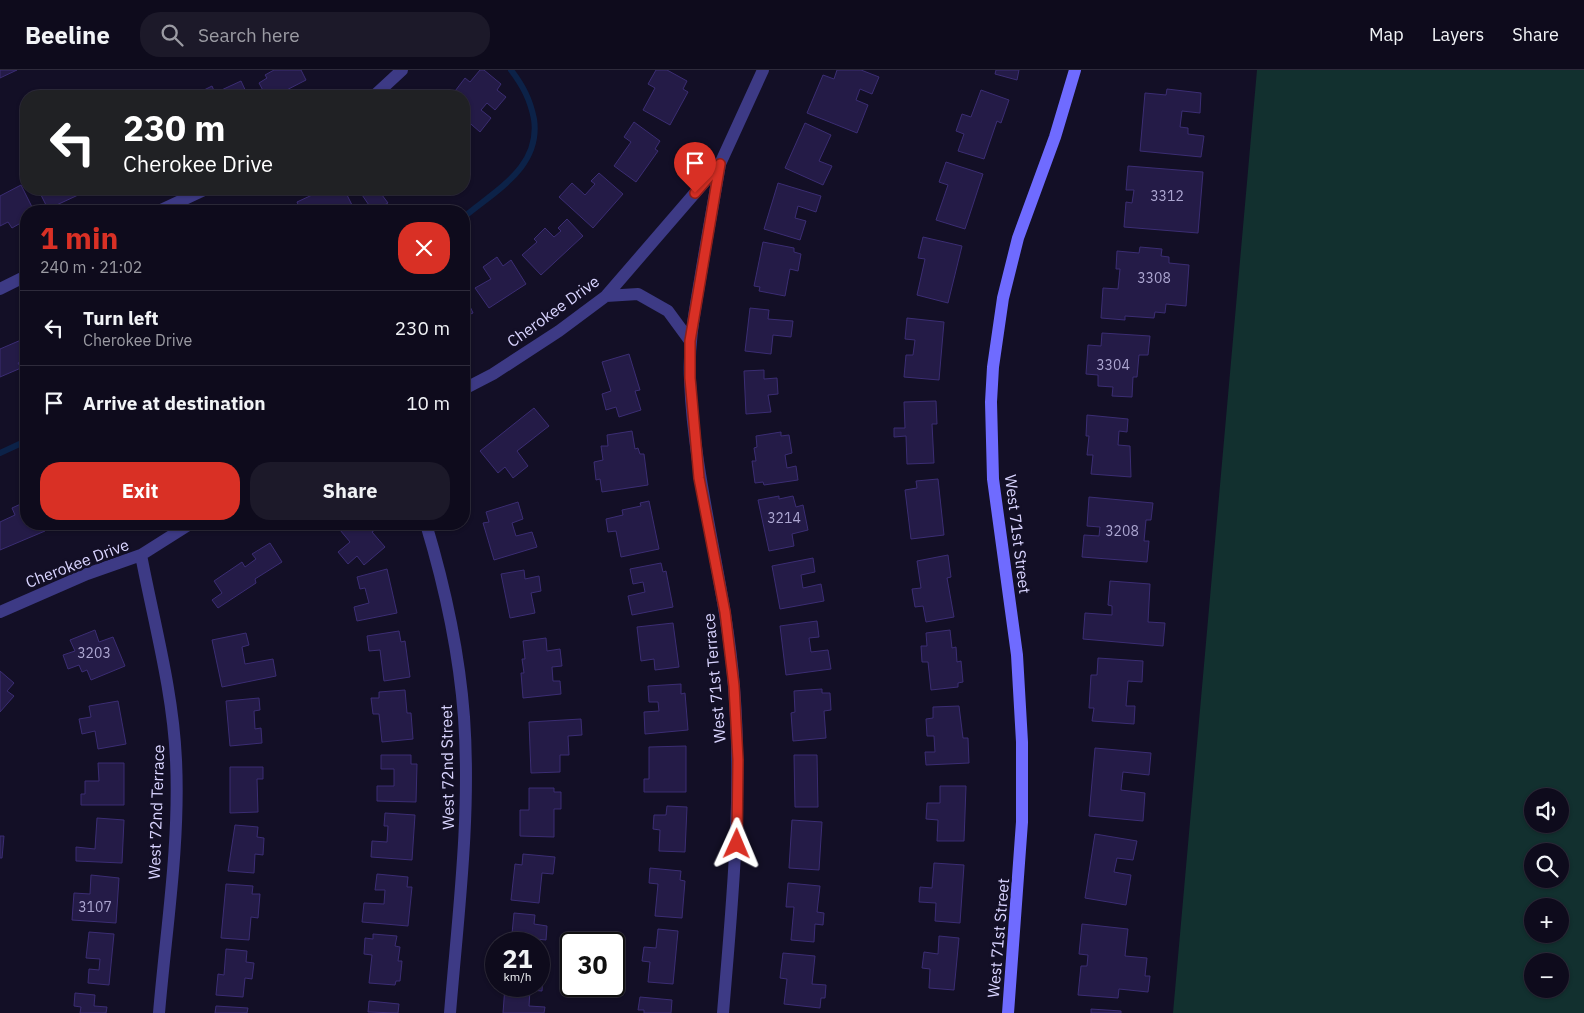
<!DOCTYPE html>
<html lang="en">
<head>
<meta charset="utf-8">
<style>
	body { margin:0; font-family:"IBM Plex Sans",sans-serif; background:#1c1929; color:#f1f3f6; height:100vh; display:flex; flex-direction:column; font-size:19px; white-space:nowrap }
	* { box-sizing:border-box; margin:0 }
	p { font-size:16px; color:#9b9ba3 }
	.icon { flex:none; width:28px; height:28px; fill:none; stroke:currentColor; stroke-width:2; stroke-linecap:round; stroke-linejoin:round }
	.map { position:relative; flex:1; overflow:hidden }
	.panel { position:absolute; left:20px; top:135px; width:450px; height:325px; display:flex; flex-direction:column; background:#0e0b1c; border-radius:20px; box-shadow:0 1px 4px #0004,0 0 0 1px #2e2b3b }
	.panel>* { flex:none }
	.top-card { position:absolute; left:20px; top:20px; width:450px; height:105px; border-radius:20px; box-shadow:0 1px 4px #0004,0 0 0 1px #2e2b3b; background:#202124; color:#fff; overflow:hidden }
	.buttons { position:absolute; left:1524px; top:718px; display:grid; gap:10px }
	.buttons a { display:grid; place-items:center; width:45px; height:45px; border-radius:50%; background:#0e0b1c; box-shadow:0 1px 4px #0004,0 0 0 1px #2e2b3b; font-size:25px }
	.speed { position:absolute; left:485px; top:862px; display:flex; gap:10px; font-size:25px; font-weight:700; text-align:center }
	.speed>* { display:grid; place-content:center; width:65px; height:65px; border-radius:50%; background:#0e0b1c; box-shadow:0 1px 4px #0004,0 0 0 1px #2e2b3b; line-height:1 }
	.speed small { font-size:12px; font-weight:400 }
	.speed .limit { border:2px solid #111; border-radius:8px; background:#fff; color:#111 }
	.pin { position:absolute; display:grid; place-items:center; width:42px; height:42px; color:#fff; margin:-51px -21px; border-radius:50% 50% 50% 0; rotate:-45deg; box-shadow:0 0 5px #0007 }
	.pin .icon { rotate:45deg }
	.me { position:absolute; width:55px; margin:-28px; rotate:1deg; stroke-linejoin:round; filter:drop-shadow(0 0 4px #0008) }
	.turn { display:flex; align-items:center; gap:18px; height:105px; padding:0 20px; font-size:22px }
	.turn .icon { width:65px; height:65px; stroke-width:2.5 }
	.turn b { display:block; font-size:35px; line-height:42px }
	.round { display:grid; place-items:center; flex:none; width:52px; height:52px; border-radius:20px; background:#1c1929 }
	.overview { display:flex; align-items:center; justify-content:space-between; height:85px; padding:0 20px }
	h1 { font-size:30px; font-weight:700; line-height:38px; color:#d93025 }
	.action { display:flex; gap:10px; margin-top:auto; padding:10px 20px }
	.action a { flex:1; height:58px; border-radius:20px; background:#d93025; color:#fff; font-size:20px; font-weight:700; line-height:58px; text-align:center }
	.action a+a { background:#1c1929; color:#f1f3f6 }
	ul { padding:0; list-style:none }
	li { display:flex; align-items:center; gap:15px; height:75px; padding:0 20px; border-top:1px solid #2e2b3b }
	li div { flex:1 }
	li b { display:block; font-size:19px }
	li em { font-style:normal }
	header { display:flex; align-items:center; gap:30px; box-sizing:border-box; height:70px; padding:0 25px; background:#0e0b1c; border-bottom:1px solid #2e2b3b }
	header strong { font-size:24px }
	nav { display:flex; gap:28px; margin-inline-start:auto; font-size:18px }
	.search { width:350px; height:45px; background:#1c1929; display:flex; align-items:center; gap:12px; box-sizing:border-box; padding:0 18px; border-radius:20px; color:#9b9ba3; font-size:19px }
	.map>svg:first-child { display:block }
	.green { fill:#12302f; fill-rule:evenodd }
	.lines { fill:none; stroke-linecap:round; stroke-linejoin:round }
	.stream { stroke:#0c2248; stroke-width:6 }
	.building { fill:#241b47; stroke:#3b2d73 }
	.street { stroke:#3d3a85; stroke-width:12 }
	.secondary { stroke:#6f6bff; stroke-width:12 }
	.route-casing { stroke:#8d1f18; stroke-width:12 }
	.route { stroke:#d93025; stroke-width:9 }
	.labels { text-anchor:middle; stroke-width:5; stroke-linejoin:round; paint-order:stroke }
	.number-label { font-size:14px; fill:#aca6d1 }
	.street-label { font-size:16px; fill:#d9d4ff; stroke:#130f26 }
</style>
</head>
<body>
<header>
<strong>Beeline</strong>
<div class="search"><svg class="icon" aria-label="search" viewBox="0 0 24 24"><circle cx="10" cy="10" r="6"/><path d="M15 15l6 6"/></svg>Search here</div>
<nav><a>Map</a><a>Layers</a><a>Share</a></nav>
</header>
<div class="map">
<svg width="1584" height="943" viewBox="0 0 1584 943">
	<rect width="100%" height="100%" fill="#130f26"/>
	<path class="green" d="M1257,0H1584V943H1173ZM1532,726H1560V754H1532ZM1532,781H1560V809H1532ZM1532,836H1560V864H1532ZM1560,891V919H1532V891Z"/>
	<g class="lines">
		<path class="stream" d="M464,147C496,120 541,97 534,49C530,29 523,16 511,0
			M0,383L26,371"/>
	</g>
	<path class="building" d="M0,0H17L0,8Z
		M274,0H301L306,10L275,26H266L259,13L267,8L265,5Z
		M480,0H484L501,14L497,20L506,27L495,40L487,33L481,40L491,48L480,62L464,48V26L452,25L465,8L470,12Z
		M656,0H667L687,11L683,19L688,22L670,55L643,40L655,18L648,14Z
		M837,0H861L879,7L872,24L860,19L856,30L868,35L857,63L807,43L823,5L834,9Z
		M996,0H1019L1017,10L995,4Z
		M241,11L248,26H200L198,23L212,16L215,23Z
		M1167,19L1201,23L1200,43L1182,41L1180,57L1188,58V64L1204,66L1201,87L1140,81L1145,23L1166,25Z
		M981,20L1009,30L1001,53L997,51L984,89L958,81L964,64L956,61L962,44L971,47Z
		M634,52L660,71L655,79L658,81L636,112L614,96L631,72L624,67Z
		M805,53L831,65L819,91L832,96L823,115L785,98Z
		M946,92L983,104L965,159L936,150L948,115L939,112Z
		M1128,96L1203,102L1198,163L1124,157L1126,132L1132,133L1134,120H1126Z
		M599,103L623,124L593,158L559,127L572,113L585,125L595,114L591,111Z
		M778,113L821,126L816,142L798,136L795,148L806,151L800,170L764,159Z
		M21,115L34,141H26V150L12,158L8,152L0,156V126Z
		M38,119H91L48,139Z
		M325,119L333,121L344,119L355,141H301L297,132Z
		M358,119H383L379,121L388,133L373,141Z
		M567,149L583,166L541,205L522,185L537,172L534,169L545,158L554,167L561,161L558,158Z
		M923,167L962,176L948,233L917,225L925,189L918,188Z
		M763,172L794,178V182L801,184L798,201L790,199L785,226L759,221L760,217L754,216Z
		M1140,177L1162,179L1161,186L1169,187V193L1189,195L1186,236L1166,234L1165,243L1155,242L1154,248L1125,246V250L1101,248L1103,218L1118,219L1120,199H1116L1117,181L1139,183Z
		M497,187L503,196L511,190L526,214L489,238L475,218L491,209L483,197Z
		M464,223L473,243L464,247Z
		M750,238L769,240L768,249L793,251L791,267L773,265L771,284L745,281Z
		M907,248L944,252L939,310L904,307L906,285H913L915,270L905,269Z
		M1102,263L1150,266L1148,285H1139L1137,307H1133L1132,327L1112,326L1113,317L1098,316V305L1086,304L1088,275L1101,276Z
		M21,270L26,281V289L18,293L21,298L0,307V279Z
		M629,284L640,320L635,321L641,340L619,347L616,337L606,340L602,324L611,321L602,292Z
		M764,300V309L777,308L778,324L768,325L771,342L746,344L744,301Z
		M936,331L937,354H932L934,393L907,394L906,366L894,367V358H905L904,332Z
		M534,338L549,356L517,381L528,396L513,408L505,397L498,403L480,381Z
		M1087,345L1128,349L1127,362L1119,361L1118,375L1130,376L1131,407L1091,404L1093,385H1087L1089,366H1086Z
		M632,361L635,379L638,378L640,384H644L648,415L602,422L600,409L596,410L594,392L603,390L601,376H608L607,365Z
		M781,362V366L789,365L792,383L785,385L787,398L796,396L798,410L764,415L763,412L755,413L752,391H756L754,378L757,377L756,366Z
		M938,409L944,465L911,469L905,420L917,418L916,411Z
		M779,426V429L793,426L796,437L803,435L808,460L792,464L794,476L769,481L758,430Z
		M1089,427L1153,433L1151,450H1146L1144,471H1149L1147,492L1082,487L1084,465L1099,466L1100,457L1087,456Z
		M649,431L659,479L621,487L616,461L608,462L606,449L623,445L622,440L641,436L640,433Z
		M518,432L523,449L512,453L516,466L532,462L537,477L494,490L483,453L489,452L486,442Z
		M23,433L26,441V454H42L45,461L0,480V452L15,445L12,438Z
		M335,454H371L376,459L372,462L385,477L364,495L357,486L348,494L338,482L350,472Z
		M270,473L282,492L255,509L256,513L218,538L212,530L222,523L214,511L242,492L245,497L256,489L252,484Z
		M948,485L951,507L947,508L954,547L926,552L923,536L915,537L912,519L921,518L917,491Z
		M813,488L815,502L801,505L803,518L821,514L824,531L780,539L772,496Z
		M661,493L663,502L666,501L673,537L632,545L628,526L645,522L643,512L633,514L630,499Z
		M387,499L397,543L357,551L354,537L369,533L365,518L360,519L357,507Z
		M524,500L525,509L539,506L541,521L531,523L535,543L510,548L501,504Z
		M1110,511L1150,514L1148,552L1165,553L1163,576L1083,569L1085,543L1112,545V536L1108,535Z
		M817,551L819,567L809,568L811,582L828,580L831,599L786,605L780,556Z
		M673,553L679,597L655,600L654,589L641,591L637,557Z
		M95,560L99,572L113,567L125,596L91,610L87,600L82,602L79,595L68,599L63,585L75,581L70,570Z
		M950,560L952,578L956,577L957,592L961,591L963,612L958,613V617L931,620L928,592H922L921,576H927L926,563Z
		M399,561L401,572L405,571L410,607L384,611L380,580L369,581L367,566Z
		M246,563L249,575L242,577L245,594L273,589L276,606L222,617L212,570Z
		M546,568L547,581L560,579L562,596L552,597L553,611H560L561,624L523,628L521,603H524L522,589H525L523,571Z
		M1098,588L1143,591L1142,612L1128,611L1126,636H1135L1134,654L1092,651L1094,638H1089L1091,605H1097Z
		M0,601L14,613L7,621L14,626L0,642Z
		M681,614V624L685,623L688,660L645,664L644,642L659,641L658,632H649L648,616Z
		M822,619V623H830L831,640L824,641L826,668L793,671L791,643L795,642L794,621Z
		M405,620L407,643H411L413,669L382,672L379,644H373L371,628H379V622Z
		M259,628L260,640L254,641L255,659L261,658L262,673L230,676L226,631Z
		M118,631L126,674L98,679L95,661L82,664L79,649L91,647L89,636Z
		M959,636L963,668H968L969,693L926,695L925,682H935L934,666H927L926,649L933,648V637Z
		M581,649L582,665L568,666L569,685H560V702L531,703L529,652Z
		M686,676V722H644V709H649V677Z
		M1095,678L1151,683L1149,705L1123,702L1121,720L1145,723L1143,751L1089,746Z
		M381,685H411V694H417L416,732L377,731V716H394V699H381Z
		M794,685H817L818,737H795Z
		M98,693H124V735H81V724H85V711H99Z
		M230,697H263V709H257L258,742L230,743Z
		M940,716H966L964,771H937L938,750L926,749L927,733H940Z
		M529,718H554V722H561V739H554V767L520,766V740H529Z
		M667,736L687,737L685,782L659,781L660,760L653,759L654,745H666Z
		M385,743L415,745L412,790L371,787L372,771L387,772L388,756H384Z
		M97,748L124,750L122,793L76,791V777L95,779Z
		M792,750L822,752L819,800L789,798Z
		M235,755L258,757L257,767L264,768L263,785L255,784L254,803L228,801Z
		M1095,764L1137,771L1133,790L1117,788L1114,802L1131,805L1126,835L1085,828Z
		M0,766H4L2,788H0Z
		M523,784L555,787L553,804L542,803L539,833L511,830L515,794L522,795Z
		M934,793L964,795L960,853L935,851L936,833L919,832L920,817L932,818Z
		M650,798L681,801L680,810L685,811L682,848L655,846L658,814L649,813Z
		M377,804L408,807L407,817H412L408,856L362,852L364,833L384,834L385,820H375Z
		M91,805L119,808L116,853L72,850L74,823L90,824Z
		M788,813L820,816L817,842L824,843L823,855L815,854L814,872L791,870L794,837H786Z
		M226,814L253,816L252,824H260L258,848L251,847L249,870L221,868Z
		M514,843L535,845L534,854L547,856L546,870L536,869L535,874H511Z
		M1082,854L1128,859L1125,886L1147,888L1145,906H1150L1148,922L1119,919L1118,928L1078,925L1081,896H1087L1088,885L1079,884Z
		M658,859L678,861L673,914L648,912L650,892L642,891L644,877L656,878Z
		M89,862L114,864L109,915L88,913L89,899L99,900L100,889L86,888Z
		M373,864L397,866L395,876L400,877L398,891H402L400,911H396L395,915L369,913L372,885L364,884L365,868L373,869Z
		M939,866L959,868L954,920L929,918L930,899L922,898L924,882L938,884Z
		M226,879L247,881L246,892L254,893L252,909L245,908L243,927L216,925L218,904L224,905Z
		M783,883L815,886L812,914L826,915L825,928H821L820,938L784,934L787,909L780,908Z
		M539,905L543,906L542,921L530,920L529,936L545,937L544,943H503L505,916H539Z
		M75,923L95,925L94,936L107,937L106,943H80L81,937L74,936Z
		M640,927L672,930L671,943H644V940H638Z
		M369,931L399,934L398,943L368,942Z
		M216,936L248,938L247,943H215Z
		M1091,939L1121,941V943H1091Z"/>
	<g class="lines">
		<path class="street" d="M374,26L402,0
			M720,94C714,130 707,167 701,204C695,240 688,274 690,310C694,414 726,513 734,617C743,726 732,834 723,943
			M159,141L206,119
			M0,219L26,206
			M606,226L638,224L668,241L690,271
			M464,319L493,304L559,261L606,226L720,94L763,0
			M426,454C445,517 459,581 464,647C471,746 458,845 450,943
			M141,485C154,553 173,621 176,690C180,774 166,860 159,943
			M0,542L87,504L141,485L190,454"/>
		<path class="secondary" d="M1008,943L1022,752V672L1017,585L993,409L991,332L993,297L1003,228L1018,168L1055,67L1075,0"/>
	</g>
	<g class="lines">
		<g class="route-casing">
			<path id="route" d="M695,123L720,94L690,271V308L699,408L725,542L734,616L738,690L737,774"/>
		</g>
		<use href="#route" class="route"/>
	</g>
	<g class="labels">
		<g class="number-label">
			<text x="1167" y="131">3312</text>
			<text x="1154" y="213">3308</text>
			<text x="1113" y="300">3304</text>
			<text x="784" y="453">3214</text>
			<text x="1122" y="466">3208</text>
			<text x="94" y="588">3203</text>
			<text x="95" y="842">3107</text>
		</g>
		<g class="street-label">
			<text transform="translate(553 241) rotate(-36)" y="6">Cherokee Drive</text>
			<text transform="translate(1018 464) rotate(83)" y="6">West 71st Street</text>
			<text transform="translate(77 493) rotate(-21)" y="6">Cherokee Drive</text>
			<text transform="translate(714 608) rotate(-95)" y="6">West 71st Terrace</text>
			<text transform="translate(447 697) rotate(-91)" y="6">West 72nd Street</text>
			<text transform="translate(156 742) rotate(-88)" y="6">West 72nd Terrace</text>
			<text transform="translate(998 868) rotate(-85)" y="6">West 71st Street</text>
		</g>
	</g>
</svg>
<div class="buttons">
<a><svg class="icon" aria-label="sound" viewBox="0 0 24 24"><path d="M4 9h4l5-4v14l-5-4H4zM17 9q2 3 0 6"/></svg></a>
<a><svg class="icon" aria-label="search" viewBox="0 0 24 24"><circle cx="10" cy="10" r="6"/><path d="M15 15l6 6"/></svg></a>
<a>+</a>
<a>−</a>
</div>
<div class="speed"><div>21<small>km/h</small></div><div class="limit">30</div></div>
<div class="pin" style="left:695px;top:123px;background:#d93025"><svg class="icon" aria-label="arrive" viewBox="0 0 24 24"><path d="M6 21V4h12l-3 4 3 4H6"/></svg></div>
<svg class="me" style="left:737px;top:774px" viewBox="-20 -20 40 40"><path d="M0-17L14 15 0 8-14 15z" fill="#d93025" stroke="#fff" stroke-width="4"/></svg>
<div class="top-card">
<div class="turn"><svg class="icon" aria-label="left" viewBox="0 0 24 24"><path d="M17 20v-9H6M10 6l-5 5 5 5"/></svg><div><b>230 m</b>Cherokee Drive</div></div>
</div>
<section class="panel">
<div class="overview"><div><h1>1 min</h1><p>240 m · 21:02</p></div><a class="round" style="background:#d93025;color:#fff"><svg class="icon" aria-label="close" viewBox="0 0 24 24"><path d="M6 6l12 12M18 6L6 18"/></svg></a></div>
<ul>
<li><svg class="icon" aria-label="left" viewBox="0 0 24 24"><path d="M17 20v-9H6M10 6l-5 5 5 5"/></svg><div><b>Turn left</b><p>Cherokee Drive</p></div><em>230 m</em></li>
<li><svg class="icon" aria-label="arrive" viewBox="0 0 24 24"><path d="M6 21V4h12l-3 4 3 4H6"/></svg><div><b>Arrive at destination</b></div><em>10 m</em></li>
</ul>
<div class="action"><a>Exit</a><a>Share</a></div>
</section>
</div>
</body>
</html>
